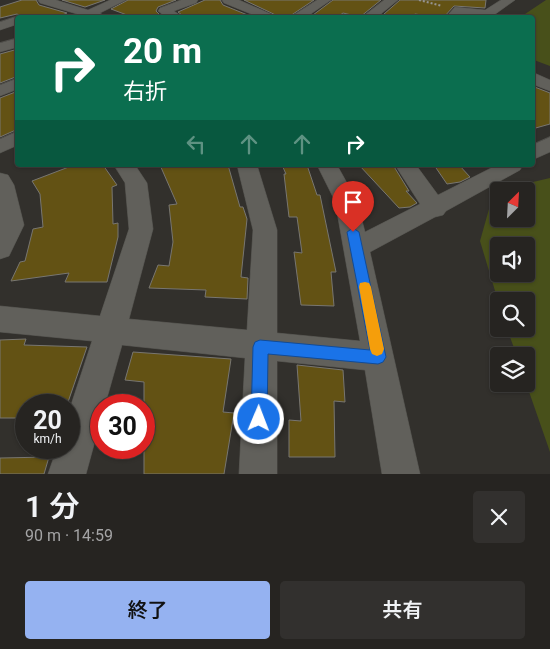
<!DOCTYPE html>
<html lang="ja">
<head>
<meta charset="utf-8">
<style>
	body { margin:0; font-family:Roboto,"Noto Sans JP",sans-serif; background:#32302e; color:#f1f3f6; height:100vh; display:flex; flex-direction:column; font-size:19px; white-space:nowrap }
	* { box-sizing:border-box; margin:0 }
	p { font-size:16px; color:#a4a4a5 }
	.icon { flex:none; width:28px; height:28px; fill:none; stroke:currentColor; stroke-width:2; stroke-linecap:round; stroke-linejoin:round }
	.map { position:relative; height:474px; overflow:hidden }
	.details { display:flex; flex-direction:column; background:#262421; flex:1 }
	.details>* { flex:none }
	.hud { position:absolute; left:15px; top:15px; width:520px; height:152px; border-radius:5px; box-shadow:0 1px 4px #0004,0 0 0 1px #42413f; background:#0b6e4f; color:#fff; overflow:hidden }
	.needle { width:32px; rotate:24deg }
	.fabs { position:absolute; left:490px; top:182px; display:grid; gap:10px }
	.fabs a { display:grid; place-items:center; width:45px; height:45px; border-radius:5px; background:#262421; box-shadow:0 1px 4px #0004,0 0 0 1px #42413f; font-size:25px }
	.speed { position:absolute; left:15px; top:394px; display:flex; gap:10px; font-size:25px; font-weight:700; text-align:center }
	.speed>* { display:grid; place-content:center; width:65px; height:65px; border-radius:50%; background:#262421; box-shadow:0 1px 4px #0004,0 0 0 1px #42413f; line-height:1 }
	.speed small { font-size:12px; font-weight:400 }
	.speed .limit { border:8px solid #d22; background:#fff; color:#111 }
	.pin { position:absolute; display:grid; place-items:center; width:42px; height:42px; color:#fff; margin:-51px -21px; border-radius:50% 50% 50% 0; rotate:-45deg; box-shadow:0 0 5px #0007 }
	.pin .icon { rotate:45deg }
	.me { position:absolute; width:55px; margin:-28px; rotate:1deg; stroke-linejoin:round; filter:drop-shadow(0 0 4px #0008) }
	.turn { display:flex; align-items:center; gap:18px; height:105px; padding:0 25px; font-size:22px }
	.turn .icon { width:65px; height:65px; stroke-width:2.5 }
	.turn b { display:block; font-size:35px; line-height:42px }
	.lanes { display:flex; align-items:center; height:48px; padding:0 25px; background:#0003; justify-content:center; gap:25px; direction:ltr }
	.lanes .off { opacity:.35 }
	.round { display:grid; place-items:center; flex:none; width:52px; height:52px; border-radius:5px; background:#32302e }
	.summary { display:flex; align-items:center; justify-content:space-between; height:85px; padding:0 25px }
	h1 { font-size:30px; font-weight:600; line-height:38px }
	.cta { display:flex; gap:10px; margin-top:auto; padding:10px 25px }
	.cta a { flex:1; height:58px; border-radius:5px; background:#95b2f1; color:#111; font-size:20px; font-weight:600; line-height:58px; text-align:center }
	.cta a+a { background:#32302e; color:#f1f3f6 }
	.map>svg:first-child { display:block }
	.green { fill:#48501a; fill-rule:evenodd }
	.building { fill:#635214; stroke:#787671 }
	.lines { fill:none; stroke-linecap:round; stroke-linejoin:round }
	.minor-casing { stroke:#504f4b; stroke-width:1 }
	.path { stroke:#969491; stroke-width:2; stroke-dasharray:2 2; stroke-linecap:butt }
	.minor { fill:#61605b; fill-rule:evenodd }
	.route { fill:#1a73e8; stroke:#114b97 }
	.slow { fill:#f59e0b }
</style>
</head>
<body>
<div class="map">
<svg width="550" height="474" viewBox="0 0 550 474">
	<rect width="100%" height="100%" fill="#32302c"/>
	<path class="green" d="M546,0H550V66L534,60L532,18L525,17V14Z
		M550,178V452L526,383V356H517L507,329H526V301H499V304L480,241L491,202L499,198V219H526V191H514L533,182ZM499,246H526V274H499Z"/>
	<path class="building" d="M22,0H36L39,5L67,13L55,18H25L17,14L0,18V7Z
		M62,0H105L85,7Z
		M128,0H176L158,7L156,11L163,18H135L111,9Z
		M205,0H220L223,5L255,18H186L178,12Z
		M244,0H314L287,18H282Z
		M333,0H381L360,17L343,13L336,18H309Z
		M400,0H486L485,8L454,6L443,18L415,14L410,18H399L384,14Z
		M18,49V76L0,83V54Z
		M532,86L550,93V124L532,129Z
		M18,91V129L0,137V98Z
		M74,165H103L117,185L112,187L113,224L118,223V237L107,282H65L69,273L11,281L20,262L25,261L33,229L43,227L40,194L32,181Z
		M160,165H228L240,207H243L247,219L241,277L248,278L247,299L205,297L206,290L149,288L158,265L169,266L173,242L169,205L177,204Z
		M282,165H307L317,195H320L336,272H331L334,306L301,305L294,252L302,253L297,217H289L284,174H286Z
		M359,165H393L409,191H406L417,203L410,207L399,208Z
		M434,165H459L470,177L460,182L447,184Z
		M26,339L24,345L87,347L67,405H26V418H0V340Z
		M133,352L231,359L223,412L234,413L224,474H144V382L125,380Z
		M297,365L343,370L345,402L334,401L335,457H289V420L301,421Z
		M49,457L44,474H0V458Z"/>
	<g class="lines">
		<g class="minor-casing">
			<path id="minor" d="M38,0H56L88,10L110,0H126L100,13L108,18H76L77,14L40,3Z
				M181,0H198L196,3L174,11L184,18H167L158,11L160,8Z
				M222,0H239L280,18H261L224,3Z
				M317,0H331L305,18H289Z
				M384,0H398L376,18H361Z
				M501,0H515L494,15V18L462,14L459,18H445L455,7L485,10Z
				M18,16L23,18H18V24L0,30V22Z
				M18,38V47L0,52V43Z
				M532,72L550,80V91L532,84Z
				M18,78V89L0,96V85Z
				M18,131V145L0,153V139Z
				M550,137V152L532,160V145Z
				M114,165H135L147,183L153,229L129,319L247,330L253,230L237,165H257L277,230V333L360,341L335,201L317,165H337L357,201L365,232L420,204L395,165H416L438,195L497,165H523L520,170L446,211L443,215L435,217L370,252L420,474H382L365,370L277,361V474H239L245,358L122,345L105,405H101V419L86,474H48L57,448H69V411L92,341L0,332V306L100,316L129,229L125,183Z
				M0,173L8,175L14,185L24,225L9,256L0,259Z"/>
		</g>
		<path class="path" d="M419,0L442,6"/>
		<use href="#minor" class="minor"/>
	</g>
	<path class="route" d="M353,228L359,232L386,357L383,362L378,364L268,354L267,419L265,425L259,427L253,425L251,419L253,347L255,342L260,340L370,350L347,232Z"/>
	<path class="slow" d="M365,282L369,283L371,287L384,349L382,354L377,356L372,354L370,349L359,287L360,283Z"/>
</svg>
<div class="fabs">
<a><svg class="needle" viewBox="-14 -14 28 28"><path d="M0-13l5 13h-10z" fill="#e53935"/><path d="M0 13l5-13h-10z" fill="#a4a4a5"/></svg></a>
<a><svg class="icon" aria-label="sound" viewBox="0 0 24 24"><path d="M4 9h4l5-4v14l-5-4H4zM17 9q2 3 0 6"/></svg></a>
<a><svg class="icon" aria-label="search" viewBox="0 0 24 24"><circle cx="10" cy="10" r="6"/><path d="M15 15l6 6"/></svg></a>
<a><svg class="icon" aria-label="layers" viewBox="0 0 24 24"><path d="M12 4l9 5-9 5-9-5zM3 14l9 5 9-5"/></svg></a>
</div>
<div class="speed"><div>20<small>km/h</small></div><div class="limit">30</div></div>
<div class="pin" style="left:353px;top:232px;background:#d93025"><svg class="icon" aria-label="arrive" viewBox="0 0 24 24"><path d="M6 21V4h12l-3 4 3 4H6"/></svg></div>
<svg class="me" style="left:259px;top:419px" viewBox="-20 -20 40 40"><circle r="17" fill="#1a73e8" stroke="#fff" stroke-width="3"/><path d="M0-11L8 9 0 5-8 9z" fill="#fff"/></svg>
<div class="hud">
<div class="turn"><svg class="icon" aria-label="right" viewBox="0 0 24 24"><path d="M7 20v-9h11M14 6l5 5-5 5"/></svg><div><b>20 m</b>右折</div></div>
<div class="lanes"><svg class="icon off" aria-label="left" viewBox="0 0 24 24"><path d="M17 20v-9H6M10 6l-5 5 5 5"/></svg><svg class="icon off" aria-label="ahead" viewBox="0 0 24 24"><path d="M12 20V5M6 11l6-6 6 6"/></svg><svg class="icon off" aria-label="ahead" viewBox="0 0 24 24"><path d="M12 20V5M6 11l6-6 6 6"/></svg><svg class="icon" aria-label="right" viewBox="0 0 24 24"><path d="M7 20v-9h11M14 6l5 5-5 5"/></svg></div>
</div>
</div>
<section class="details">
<div class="summary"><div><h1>1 分</h1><p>90 m · 14:59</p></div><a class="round"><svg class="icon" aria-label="close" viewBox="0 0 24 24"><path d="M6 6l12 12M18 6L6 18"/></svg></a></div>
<div class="cta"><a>終了</a><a>共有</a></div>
</section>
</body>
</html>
